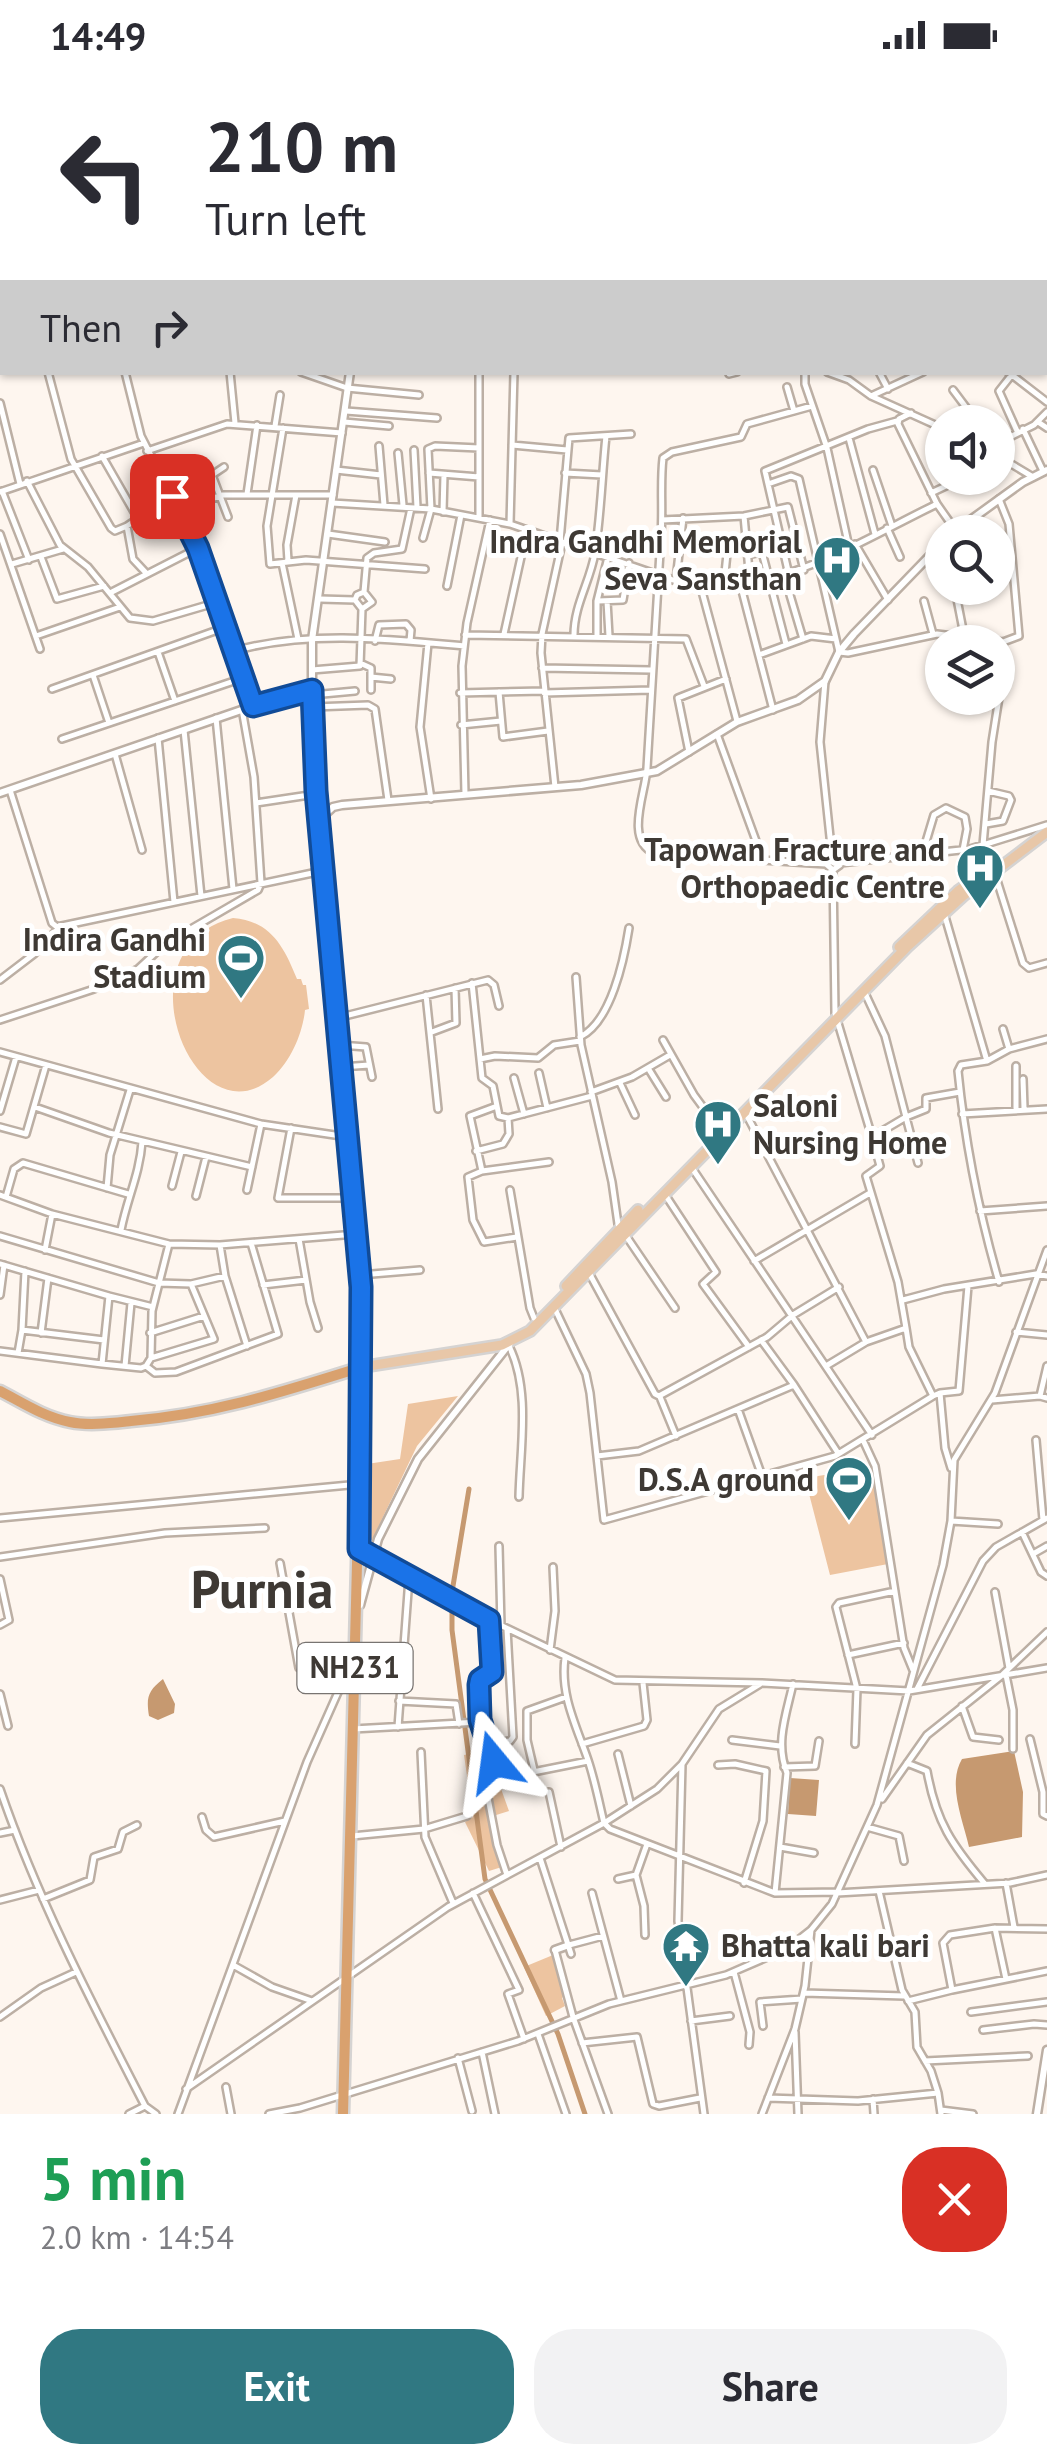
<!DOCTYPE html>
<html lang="en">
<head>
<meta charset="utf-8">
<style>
	body { margin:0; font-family:"PT Sans",sans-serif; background:#f2f2f3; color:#2b2b33; height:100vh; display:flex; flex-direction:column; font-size:38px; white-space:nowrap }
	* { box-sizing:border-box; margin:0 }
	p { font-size:32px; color:#7c7c81 }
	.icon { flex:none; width:55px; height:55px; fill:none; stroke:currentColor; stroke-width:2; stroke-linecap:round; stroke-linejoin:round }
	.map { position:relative; height:2044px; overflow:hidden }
	.panel { display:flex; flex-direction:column; background:#fff; flex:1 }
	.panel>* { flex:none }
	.top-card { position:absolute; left:0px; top:0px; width:1048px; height:305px; box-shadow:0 2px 8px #0004; background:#fff; color:#2b2b33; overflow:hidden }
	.fabs { position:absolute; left:925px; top:335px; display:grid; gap:20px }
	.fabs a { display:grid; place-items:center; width:90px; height:90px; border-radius:50%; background:#fff; box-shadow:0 2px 8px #0004; font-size:50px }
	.pin { position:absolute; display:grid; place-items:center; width:85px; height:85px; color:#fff; margin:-42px; border-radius:20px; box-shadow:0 5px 15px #0006 }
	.me { position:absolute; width:110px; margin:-55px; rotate:344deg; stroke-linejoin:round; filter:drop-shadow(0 0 8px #0008) }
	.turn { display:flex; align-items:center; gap:35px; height:210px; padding:0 40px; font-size:45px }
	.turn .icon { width:130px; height:130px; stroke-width:2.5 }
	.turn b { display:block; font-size:70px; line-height:85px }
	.then { display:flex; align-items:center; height:95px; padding:0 40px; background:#0003; gap:20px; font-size:38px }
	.round { display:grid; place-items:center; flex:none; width:105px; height:105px; border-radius:40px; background:#f2f2f3 }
	.head { display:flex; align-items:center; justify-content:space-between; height:170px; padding:0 40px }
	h1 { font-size:60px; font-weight:700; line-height:75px; color:#1e9e55 }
	.primary-button { display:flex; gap:20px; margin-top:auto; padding:20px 40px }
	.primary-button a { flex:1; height:115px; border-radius:40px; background:#307882; color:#fff; font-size:40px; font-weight:700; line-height:115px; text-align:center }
	.primary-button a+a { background:#f2f2f3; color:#2b2b33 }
	.status { display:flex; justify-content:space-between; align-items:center; height:70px; padding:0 50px; background:#fff; direction:ltr }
	.status svg { height:28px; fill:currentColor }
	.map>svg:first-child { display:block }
	.green { fill:#edc4a0 }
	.water { fill:#c69970 }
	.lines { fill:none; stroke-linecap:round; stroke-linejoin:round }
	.canal { stroke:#c69970; stroke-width:5 }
	.street-casing { stroke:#bcafa4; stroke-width:10 }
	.secondary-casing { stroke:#bcafa4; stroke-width:11 }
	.primary-casing { stroke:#d5d3d2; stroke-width:14 }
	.highway-casing { stroke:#d5d3d2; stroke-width:15 }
	.street { stroke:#fff; stroke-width:5 }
	.secondary { stroke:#fff; stroke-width:6 }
	.primary { stroke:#e8c7a8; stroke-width:9 }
	.highway { stroke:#d9a16e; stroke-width:10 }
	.rail-casing { stroke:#645e59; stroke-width:6 }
	.rail { stroke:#fff; stroke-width:2.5; stroke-dasharray:8; stroke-linecap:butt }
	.route-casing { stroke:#114b97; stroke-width:25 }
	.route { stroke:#1a73e8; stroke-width:18 }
	.labels { text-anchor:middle; stroke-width:10; stroke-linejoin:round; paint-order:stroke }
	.shield { fill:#fff; stroke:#787471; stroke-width:2.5 }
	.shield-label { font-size:30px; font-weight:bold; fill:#3e3934 }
	.poi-label { font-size:32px; font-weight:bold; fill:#3e3934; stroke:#fff; text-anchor:end }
	.town-label { font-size:52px; font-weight:bold; fill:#3e3934; stroke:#fff }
</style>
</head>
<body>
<div class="status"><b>14:49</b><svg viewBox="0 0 49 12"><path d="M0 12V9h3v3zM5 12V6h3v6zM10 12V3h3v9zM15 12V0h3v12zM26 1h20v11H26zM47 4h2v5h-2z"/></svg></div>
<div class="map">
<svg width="1047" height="2044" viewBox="0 0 1047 2044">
	<rect width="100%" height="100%" fill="#fef6ef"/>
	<path class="green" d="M233,848C271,851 284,877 297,909H301L303,915H306L309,939L305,940C303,961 292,990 273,1007C194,1076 115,877 233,848Z
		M458,1326L417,1376L372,1470L364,1468L367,1394L400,1389L408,1334Z
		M874,1397L888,1494L830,1505L806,1412L818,1406Z
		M487,1680L509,1741L493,1746L505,1796L489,1801L465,1752L473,1747L464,1685Z
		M553,1885L565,1925L562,1928L565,1936L546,1946L524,1897Z"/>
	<path class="water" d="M163,1609L175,1634L174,1643L158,1650L149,1646C146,1627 148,1621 163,1609Z
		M1014,1681L1023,1722L1022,1767L969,1777C963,1750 947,1714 962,1689Z
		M790,1708L819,1710L816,1746L788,1744Z"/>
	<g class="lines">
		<path class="canal" d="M469,1419L452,1522V1560L485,1809L558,1964L585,2044"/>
		<g class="street-casing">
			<path id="street" d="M3,0V2
				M727,0L728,2
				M1006,0V2
				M75,2L76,0
				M287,2L298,0
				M522,2V0
				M769,2L774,0
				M842,2L847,0
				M888,2L894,0
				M959,2L963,0
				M0,35H2
				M0,108L2,107
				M1045,135L1047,161
				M1045,211H1047
				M1045,285H1047
				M48,302L71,389L111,458L115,461L127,456L172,426
				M125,302L141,366L198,478L253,636
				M230,302L235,353
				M301,302L347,318L419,325
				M805,302V314L827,378L849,477
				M827,302L849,310L871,326L942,358
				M879,302L888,319
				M1008,302L1047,332
				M1014,302L999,321L1017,361
				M729,304L737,302
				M787,317L794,341
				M953,320L977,352
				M871,326L923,302
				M0,333L20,414
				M812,336L747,354L741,367L672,382L663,388C660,413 663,440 661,465C657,543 651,620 647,698C646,722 624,770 654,783L826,794L833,800L840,795V790L832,786L826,794
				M346,341L437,348
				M911,343L899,349L898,354L937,434L956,461
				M344,352L389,356
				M1038,352L1047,358
				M275,356L280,325
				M283,358L267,456L270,494L306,490L425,499
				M1023,359L1043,401
				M849,368L875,464
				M998,373L1034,355L1047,342
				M512,375L567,380
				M379,376L384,435
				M414,380L417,437
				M147,381L227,354L342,363
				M398,383L403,435
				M102,386L137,447
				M998,386L1033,407
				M224,397L212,405L228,447
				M336,400L381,405
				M873,400L892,456
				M429,403L479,407
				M565,403L602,405
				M27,411L60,475L88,497L130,548L153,551L218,532
				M768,414L791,406L799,409L839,582L848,583L937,564L1003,572L1019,566L1009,454L999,429
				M2,421L29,490
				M0,422L144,373
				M931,423L963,408
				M247,424L257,355
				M332,433L431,439L510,454L676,511C767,533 858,472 937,434
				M180,439L223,425H333
				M443,442L444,405
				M744,446L750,512
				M479,448V302
				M662,450L744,446L788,437L804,500
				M510,454L514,302
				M127,456L133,489L147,504
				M887,458L900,487
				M0,464L40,579
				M328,464L385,472
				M423,468L431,439L428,379L435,376L479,378
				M560,471L569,368L631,364
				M855,474L888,530
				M762,482L786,574
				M748,485L783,477
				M41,487L57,529L104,516
				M288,491L287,475L296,425
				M282,493L298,569
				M12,494L63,479
				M789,505L765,401L868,359L897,351
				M676,510L683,448
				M724,513L728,474
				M740,513L773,640
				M700,514L737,651
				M447,516L461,445
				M955,519L964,565
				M110,523L198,478
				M790,525L803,569
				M320,529L355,530
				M598,531L623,530L629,493
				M607,531L609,566
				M924,531L933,564
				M362,539L372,532L364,522L367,488L374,483L402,479L411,438
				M504,564L527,460
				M465,565L686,569L704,616
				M574,565C574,535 590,512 595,483C601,444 602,404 606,366
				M597,565V531L608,487
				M36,566L120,537
				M375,571L379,555L406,554L411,560L410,571
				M428,573L420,657L431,729
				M234,581C307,560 389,569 464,576
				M158,582L175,631
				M759,585L811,566L836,569
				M360,593L371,598V620
				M542,598L651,600
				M312,600L360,596L362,539L355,530L357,525L364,522
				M93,605L109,653
				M371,607L391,609
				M825,611L820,672L832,786
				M52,619L226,557
				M499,622L503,667L548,661
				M460,623L544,621
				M544,623L650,620
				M312,625L355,621
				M313,637L368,635L375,639L388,730
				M216,648L233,819
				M461,655L501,651
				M184,660L201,826
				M717,664L763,790
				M158,668L174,832
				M62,669L243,608
				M689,682L678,628L726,609
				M115,684L142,780
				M555,717L541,583L542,564L562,473
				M10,720L52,853L57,857L322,801
				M465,724L462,596L467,553L490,450
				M256,733L316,724
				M986,754L1003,751L1011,730L1009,726L988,721
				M983,775L992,672L1003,602V572
				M922,785L934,745L946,738L965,747L967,759L963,780
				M840,793L970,779L1047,755
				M833,800L835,943L872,1067
				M995,804L1023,893L1029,898L1047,893
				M944,843L987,991L1009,979L1047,969
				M576,907L581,975L612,1112L618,1154L675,1238
				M0,910L34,884L60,857
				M472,913L482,1008L493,1016L499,1046L508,1048L592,1026
				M426,925L438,1039
				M337,948L488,910L494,915L499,936
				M0,950L94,919L138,899L165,874L258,820L261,813L254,707L242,639
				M1003,959L1009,979
				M432,962L456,953L455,918
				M580,967C611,952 624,890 629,858
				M663,970L694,1025L719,1059
				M340,975L366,977L372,1007
				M0,982L261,1054L348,1067
				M480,989L495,986L538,988L554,975L580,971
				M987,991L961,995L958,1001C965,1072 979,1143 999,1212
				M1016,996V1038
				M342,997L369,995
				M648,998L666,1027
				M539,1003L547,1038
				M514,1008L524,1044
				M1023,1009L1024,1038
				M620,1013L635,1045
				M591,1022L632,1007L670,985
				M35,1037L109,1063L252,1097
				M0,1041L16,987
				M745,1042L866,1272L906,1258L898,1212L866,1106L880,1096L872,1067L906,1047L885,966L864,921
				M962,1044L1047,1039
				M0,1057L26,1064L46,995
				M291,1058L278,1128H353
				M476,1081L503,1074L509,1064L508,1048
				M918,1093L906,1047L926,1039V1028L960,1022
				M692,1098L872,1365
				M482,1101L470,1046L497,1036
				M172,1116L181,1082
				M107,1118L110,1085L130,1020
				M247,1120L261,1054
				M510,1120L530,1238L534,1248
				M0,1125L52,1144L169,1174L220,1175L356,1164
				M196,1126L206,1087
				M666,1126L716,1202L703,1214L749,1277
				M6,1127L14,1099L23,1093L128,1124
				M980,1141L1047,1136
				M121,1160C127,1129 140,1103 142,1072
				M0,1166L159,1213L191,1214L214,1269L151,1288L152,1241L153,1237L169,1174
				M517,1167L484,1172L473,1150L468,1107L482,1101L549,1092
				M299,1169L310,1232L318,1258
				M220,1175L225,1206
				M45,1180L52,1144
				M754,1191L870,1123
				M0,1194L109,1226L102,1294L0,1281
				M588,1201L655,1324L659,1326L767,1267L793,1245L839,1217
				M360,1205L420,1200
				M191,1214L225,1206L247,1276
				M263,1215L306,1210
				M0,1225L4,1195
				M109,1226L153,1237
				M903,1230L944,1219L1036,1204L1047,1206
				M554,1237L586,1304L590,1323L604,1450L835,1386L933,1326
				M906,1258L909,1277L933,1326L940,1323L945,1378L951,1398
				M22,1260L25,1201
				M1016,1262L1047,1265
				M41,1263L48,1208
				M150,1263L204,1246
				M761,1270L794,1315
				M509,1276C531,1320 520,1379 519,1427
				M18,1283L22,1260L104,1270
				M102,1294L141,1298L146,1296L151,1288
				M125,1296L131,1233
				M146,1296L155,1303L176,1302L278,1264L251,1173
				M826,1296L866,1272
				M1047,1296L1040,1326L1047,1328
				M940,1323L959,1321L968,1216
				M660,1327L676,1366
				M992,1330L1040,1326
				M738,1339L762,1406
				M863,1370L875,1396L904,1578L913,1600
				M1036,1370L1043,1450
				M597,1386L639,1381L794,1315L838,1383
				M0,1448L360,1414
				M951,1451L998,1454
				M1022,1462L1041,1502L1047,1506
				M499,1476L501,1556
				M359,1479L448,1530L615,1610L762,1613L909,1621L1047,1598
				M1033,1484L1047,1476
				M0,1487L165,1463L265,1458
				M280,1493L299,1598L308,1602L312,1613
				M0,1509L9,1550L0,1555
				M995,1522L1009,1598
				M550,1580L555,1541L553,1497
				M848,1585L904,1573
				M565,1588C560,1625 576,1655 588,1690C595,1711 599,1732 604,1753L610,1759L775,1823L838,1822
				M1006,1605L1013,1640V1679
				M302,1617L346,1604
				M917,1619L983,1491L996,1477L1047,1448
				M0,1624L8,1656
				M399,1631L456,1634L459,1654
				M962,1636L973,1667L999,1670
				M480,1650L502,1715L522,1713L534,1700L527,1670V1641L566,1627
				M398,1657L409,1508
				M353,1659L479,1652V1612L491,1602L489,1550
				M1030,1669L1043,1722V1744L1047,1746
				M732,1670L780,1676
				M488,1673L510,1671L513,1667L507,1559
				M582,1674L644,1656L647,1650L643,1613
				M855,1674L857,1619L836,1537L839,1533L895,1521
				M421,1682L425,1767L453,1833
				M618,1684L631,1736
				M480,1686L497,1775L507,1805
				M907,1693L927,1701C936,1752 952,1775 985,1814
				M718,1695L735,1694L766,1701L763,1751L744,1813
				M784,1697L815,1696L819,1671
				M533,1702L588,1691
				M0,1719C38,1830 92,1933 145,2036
				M549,1722L561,1777
				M882,1729L927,1665L1001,1606L1047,1562
				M202,1747L206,1760L214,1767L285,1751
				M867,1757L899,1766L904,1791
				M0,1763L15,1760
				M352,1766L424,1759L467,1746
				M780,1777L814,1783
				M540,1788L571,1884
				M636,1805L644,1836L645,1865
				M618,1809L636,1805L647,1774
				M1006,1813L1014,1857
				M879,1821L902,1920L915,1942L917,1977L931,2001L938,2023
				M473,1823L519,1920L508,1924L524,1969
				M592,1823L621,1931
				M775,1823L787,1703C775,1673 786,1645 793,1614
				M837,1823L1010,1813L1047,1805
				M43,1829L90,1810L94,1787L118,1779L123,1762L137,1755
				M0,1830L39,1820
				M995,1858L1006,1909
				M1047,1859L995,1858L950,1865L943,1873L952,1920L1047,1901
				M569,1875L603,1866
				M555,1880L573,1947L608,2044
				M233,1895L272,1917L312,1931
				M734,1902L750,1962L749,1975
				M804,1923L904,1926
				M908,1931L952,1920
				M971,1942L1047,1932
				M0,1947L41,1918L76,1902
				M691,1951L730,1946
				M763,1956L760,1932L802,1929
				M983,1960L1034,1954L1047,1955
				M795,1962L798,2044
				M538,1964L566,2044
				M582,1973L637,1967L653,2034L659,2036L700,2028
				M482,1982L495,2044
				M458,1988L472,2041
				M925,1991L1028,1986
				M226,2017L231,2044
				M186,2019L448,1837L604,1753L657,1719L682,1694
				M768,2028L858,2031L938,2023L941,2044
				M873,2029L874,2044
				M941,2040L973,2044
				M129,2044L145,2036L156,2044
				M178,2044L307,1692L351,1593
				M269,2044L300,2038L518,1971L609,1934L726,1905L788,1878L811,1860L832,1834L877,1735L943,1495L951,1451L954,1390L995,1323L1047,1180
				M704,2044L678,1851L682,1694L719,1639L760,1614
				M762,2044L795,1959L805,1916L811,1860"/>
		</g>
		<g class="secondary-casing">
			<path id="secondary" d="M390,2V0
				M0,265L2,264
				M350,302L312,570V616L316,721L360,1205L362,1296
				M954,462L1023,412L1047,400
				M0,723L253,636L312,620
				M320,749L333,737L342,735L581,715L657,701L737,652L798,630L825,611L839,582L854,564L942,473
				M360,1535L378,1469L418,1389L511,1272
				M555,1880L569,1875
				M1037,2044L1047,1980"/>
		</g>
		<g class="primary-casing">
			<path id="primary" d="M899,877L958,821L993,796
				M566,1216L638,1140
				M362,1297L502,1275L530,1261L907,877L963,826L1047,762"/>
		</g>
		<g class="highway-casing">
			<path id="highway" d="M0,1321C23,1333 44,1347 70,1352C89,1356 112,1353 131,1351C215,1344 282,1322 362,1297L343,2044"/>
		</g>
		<use href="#street" class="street"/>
		<use href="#secondary" class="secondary"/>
		<use href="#primary" class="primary"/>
		<use href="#highway" class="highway"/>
		<g class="rail-casing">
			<path id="rail" d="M185,2L197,0
				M236,2L247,0
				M270,2L281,0
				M0,43H2
				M0,62L2,61"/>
		</g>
		<use href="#rail" class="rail"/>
	</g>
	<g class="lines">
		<g class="route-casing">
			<path id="route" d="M172,426L198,478L253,636L312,620L316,721L361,1217L359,1479L489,1550L492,1602L480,1610L479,1615L480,1650L494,1692"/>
		</g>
		<use href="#route" class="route"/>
	</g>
	<defs>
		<g id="hospital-pin" transform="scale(2.5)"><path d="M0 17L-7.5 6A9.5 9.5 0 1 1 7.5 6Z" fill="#307882" stroke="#fff"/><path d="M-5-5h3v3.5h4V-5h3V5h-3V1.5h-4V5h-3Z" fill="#fff"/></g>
		<g id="stadium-pin" transform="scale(2.5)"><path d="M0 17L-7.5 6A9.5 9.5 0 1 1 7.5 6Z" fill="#307882" stroke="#fff"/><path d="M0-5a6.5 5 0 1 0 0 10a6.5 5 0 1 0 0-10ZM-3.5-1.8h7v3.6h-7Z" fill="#fff"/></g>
		<g id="temple-pin" transform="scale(2.5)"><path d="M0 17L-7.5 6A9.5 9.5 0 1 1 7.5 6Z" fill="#307882" stroke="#fff"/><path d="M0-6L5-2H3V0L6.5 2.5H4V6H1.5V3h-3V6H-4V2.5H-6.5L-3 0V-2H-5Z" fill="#fff"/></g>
	</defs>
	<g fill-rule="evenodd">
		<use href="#hospital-pin" x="837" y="490"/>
		<use href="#hospital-pin" x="980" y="798"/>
		<use href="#stadium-pin" x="241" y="888"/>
		<use href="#hospital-pin" x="718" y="1054"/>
		<use href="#stadium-pin" x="849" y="1410"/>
		<use href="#temple-pin" x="686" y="1876"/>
	</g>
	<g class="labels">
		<rect class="shield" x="297.5" y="1573" width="115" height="50" rx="8"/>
		<g class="shield-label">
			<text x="355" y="1608">NH231</text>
		</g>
		<g class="poi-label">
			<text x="802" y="483">Indra Gandhi Memorial<tspan x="802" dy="37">Seva Sansthan</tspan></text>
			<text x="945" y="791">Tapowan Fracture and<tspan x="945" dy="37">Orthopaedic Centre</tspan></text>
			<text x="206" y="881">Indira Gandhi<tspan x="206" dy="37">Stadium</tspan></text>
			<text x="753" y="1047" text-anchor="start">Saloni<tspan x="753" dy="37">Nursing Home</tspan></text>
			<text x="814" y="1421">D.S.A ground</text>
			<text x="721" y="1887" text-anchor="start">Bhatta kali bari</text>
		</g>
		<g class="town-label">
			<text x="262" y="1538">Purnia</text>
		</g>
	</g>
</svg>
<div class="fabs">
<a><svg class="icon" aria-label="sound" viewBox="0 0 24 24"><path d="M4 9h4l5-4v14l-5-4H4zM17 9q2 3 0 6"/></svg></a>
<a><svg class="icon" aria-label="search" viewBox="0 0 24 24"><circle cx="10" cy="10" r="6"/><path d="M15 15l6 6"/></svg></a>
<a><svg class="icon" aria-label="layers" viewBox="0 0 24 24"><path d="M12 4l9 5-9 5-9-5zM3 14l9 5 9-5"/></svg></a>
</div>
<div class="pin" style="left:172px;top:426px;background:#d93025"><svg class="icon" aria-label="arrive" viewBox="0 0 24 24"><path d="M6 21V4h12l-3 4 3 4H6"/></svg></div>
<svg class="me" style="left:494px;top:1692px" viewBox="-20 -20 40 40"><path d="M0-17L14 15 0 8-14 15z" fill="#1a73e8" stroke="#fff" stroke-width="4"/></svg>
<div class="top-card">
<div class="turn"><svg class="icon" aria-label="left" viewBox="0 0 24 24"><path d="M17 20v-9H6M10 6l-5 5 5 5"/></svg><div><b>210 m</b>Turn left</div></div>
<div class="then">Then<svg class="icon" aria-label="right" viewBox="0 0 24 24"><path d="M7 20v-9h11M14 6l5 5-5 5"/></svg></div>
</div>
</div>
<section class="panel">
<div class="head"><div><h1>5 min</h1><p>2.0 km · 14:54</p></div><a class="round" style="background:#d93025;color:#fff"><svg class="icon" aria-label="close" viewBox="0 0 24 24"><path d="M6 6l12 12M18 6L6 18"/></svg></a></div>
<div class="primary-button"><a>Exit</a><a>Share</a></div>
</section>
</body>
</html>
